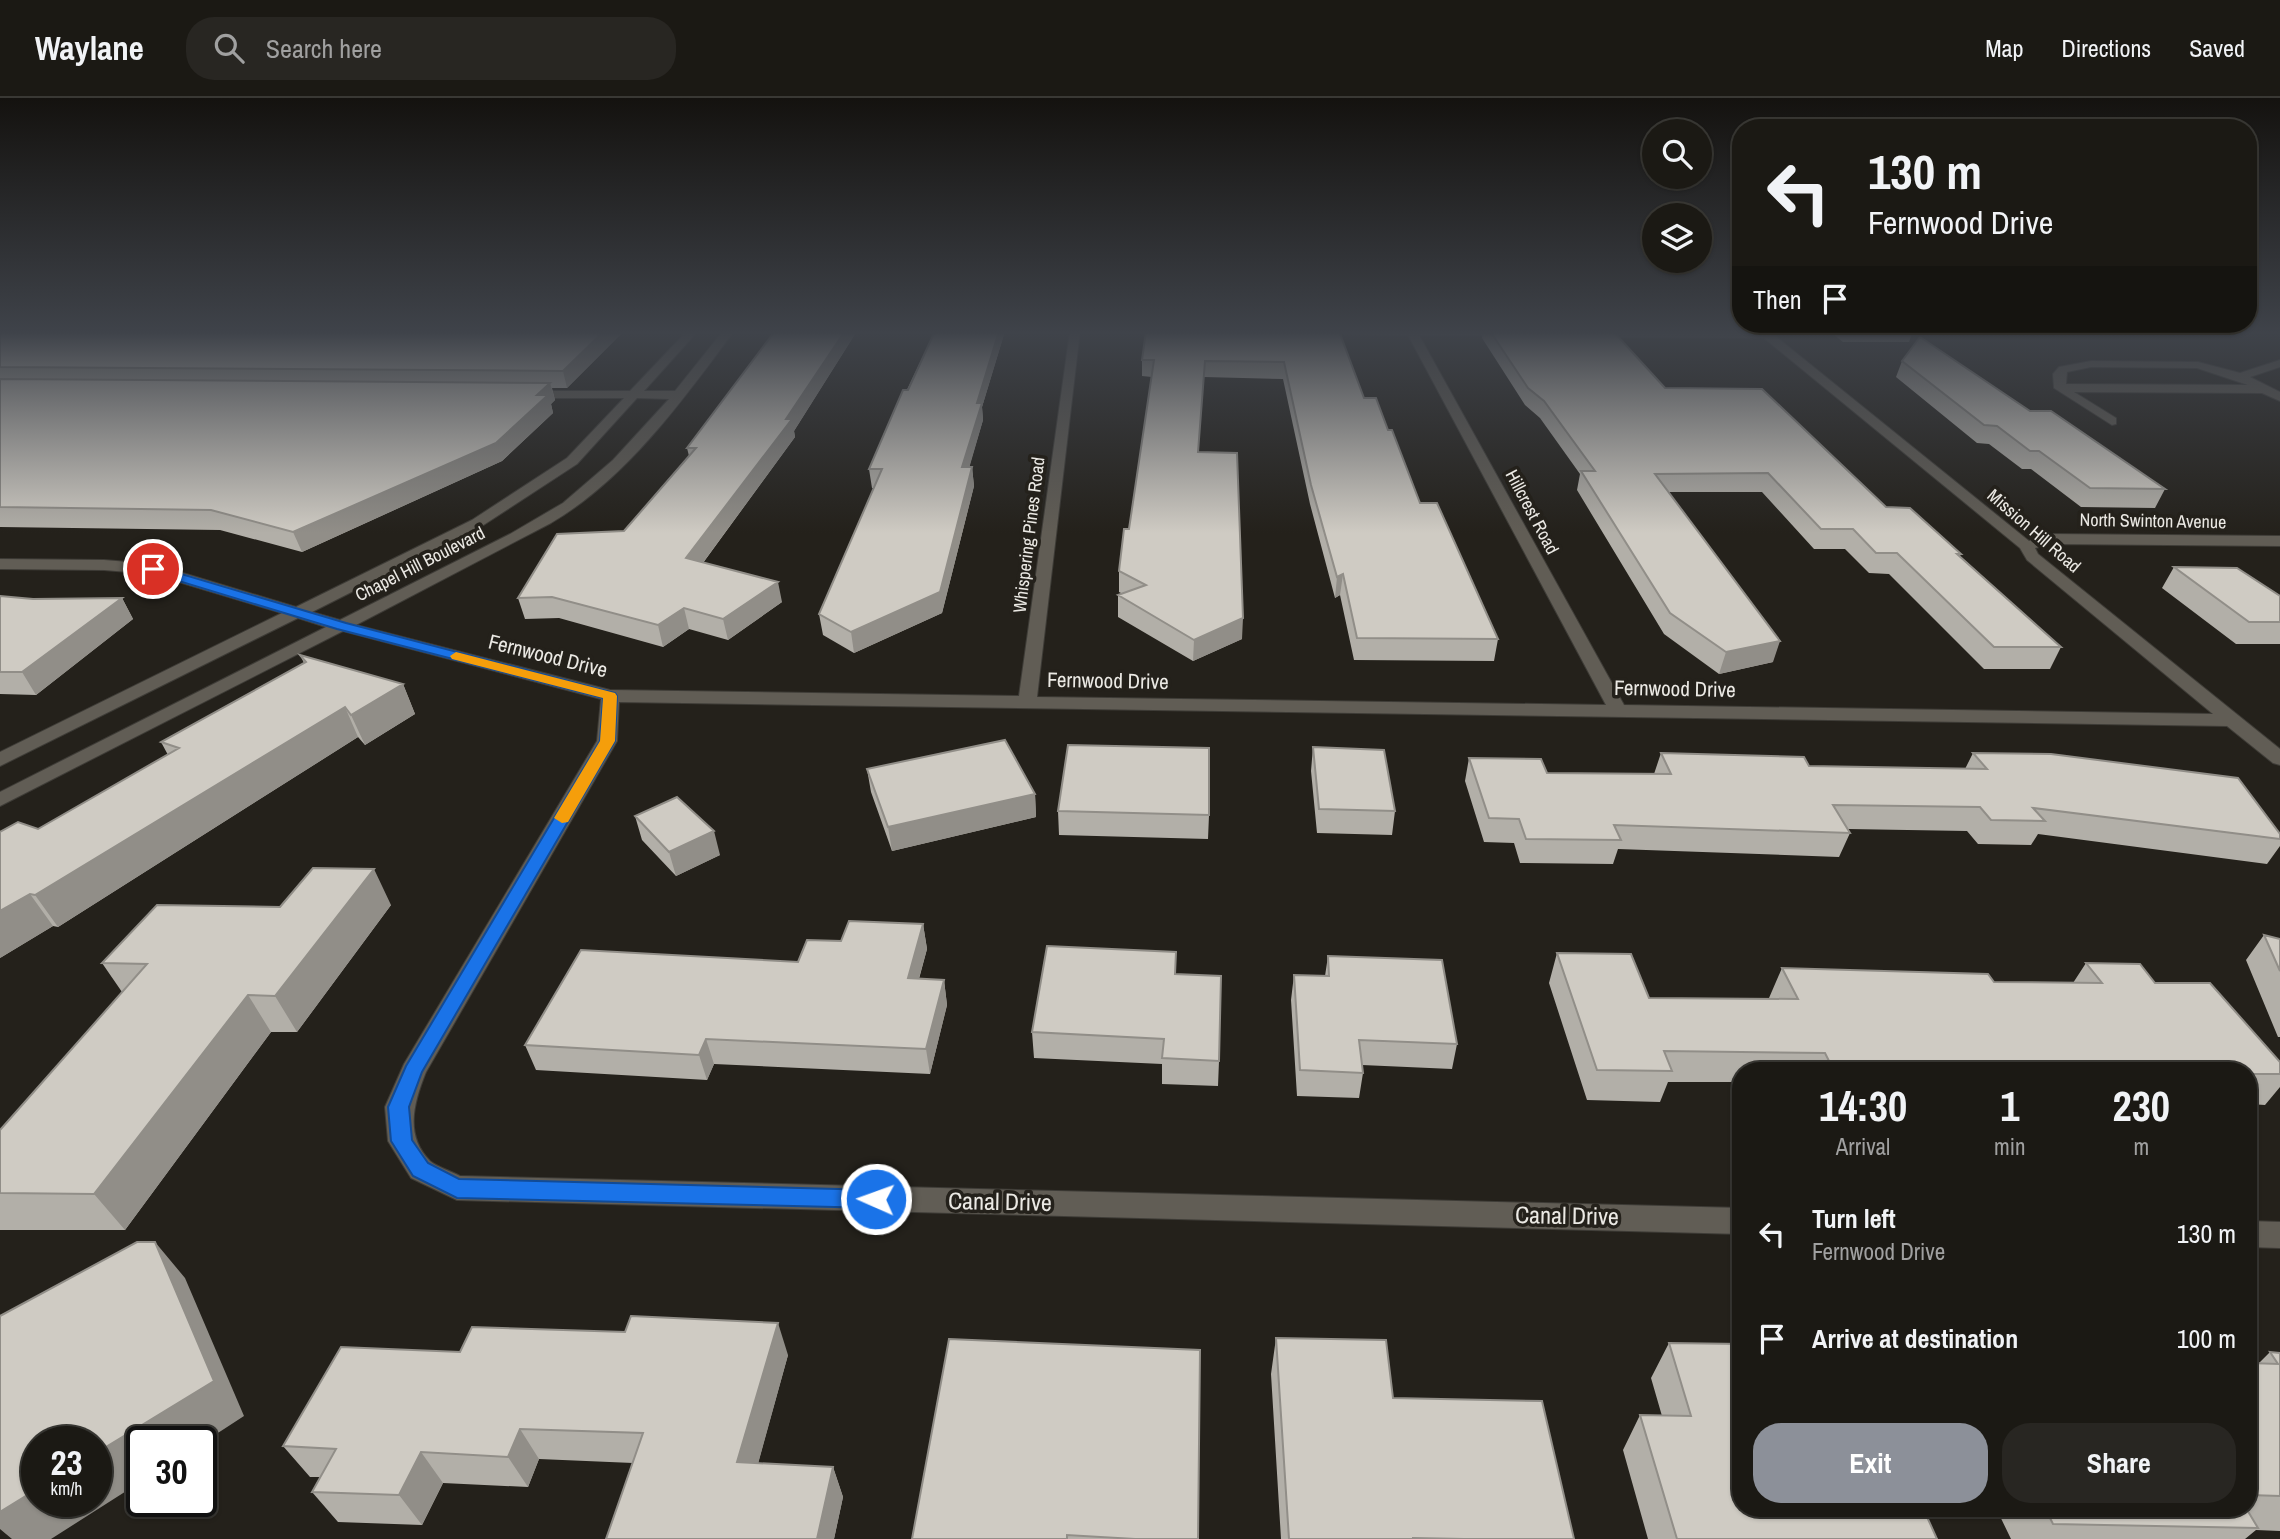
<!DOCTYPE html>
<html lang="en">
<head>
<meta charset="utf-8">
<style>
	body { margin:0; font-family:"Archivo Narrow",sans-serif; background:#282622; color:#f1f3f6; height:100vh; display:flex; flex-direction:column; font-size:26px; white-space:nowrap }
	* { box-sizing:border-box; margin:0 }
	p { font-size:23px; color:#a0a0a0 }
	.icon { flex:none; width:38px; height:38px; fill:none; stroke:currentColor; stroke-width:2; stroke-linecap:round; stroke-linejoin:round }
	.map { position:relative; flex:1; overflow:hidden }
	.details { position:absolute; left:1732px; top:964px; width:525px; height:455px; display:flex; flex-direction:column; background:#1b1914; border-radius:28px; box-shadow:0 2px 5px #0004,0 0 0 2px #393834 }
	.details>* { flex:none }
	.banner { position:absolute; left:1732px; top:21px; width:525px; height:214px; border-radius:28px; box-shadow:0 2px 5px #0004,0 0 0 2px #393834; background:#1b1914; color:#f1f3f6; overflow:hidden }
	.fabs { position:absolute; left:1642px; top:21px; display:grid; gap:14px }
	.fabs a { display:grid; place-items:center; width:70px; height:70px; border-radius:50%; background:#1b1914; box-shadow:0 2px 5px #0004,0 0 0 2px #393834; font-size:35px }
	.speed { position:absolute; left:21px; top:1328px; display:flex; gap:14px; font-size:35px; font-weight:700; text-align:center }
	.speed>* { display:grid; place-content:center; width:91px; height:91px; border-radius:50%; background:#1b1914; box-shadow:0 2px 5px #0004,0 0 0 2px #393834; line-height:1 }
	.speed small { font-size:18px; font-weight:400 }
	.speed .limit { border:4px solid #111; border-radius:10px; background:#fff; color:#111 }
	.pin { position:absolute; display:grid; place-items:center; width:60px; height:60px; color:#fff; margin:-30px; border:4px solid #fff; border-radius:50%; box-shadow:0 2px 7px #0007 }
	.me { position:absolute; width:77px; margin:-38px; rotate:272deg; stroke-linejoin:round; filter:drop-shadow(0 0 5px #0008) }
	.turn { display:flex; align-items:center; gap:24px; height:147px; padding:0 21px; font-size:32px }
	.turn .icon { width:91px; height:91px; stroke-width:2.5 }
	.turn b { display:block; font-size:49px; line-height:60px }
	.then { display:flex; align-items:center; height:66px; padding:0 21px; background:#0003; gap:14px; font-size:26px }
	.eta { display:flex; justify-content:space-evenly; align-items:center; height:119px; text-align:center }
	.eta b { font-size:42px; font-weight:800; line-height:49px }
	.cta { display:flex; gap:14px; margin-top:auto; padding:14px 21px }
	.cta a { flex:1; height:80px; border-radius:28px; background:#8c9099; color:#fff; font-size:28px; font-weight:800; line-height:80px; text-align:center }
	.cta a+a { background:#282622; color:#f1f3f6 }
	ul { padding:0; list-style:none }
	li { display:flex; align-items:center; gap:21px; height:105px; padding:0 21px }
	li div { flex:1 }
	li b { display:block; font-size:26px }
	li em { font-style:normal }
	header { display:flex; align-items:center; gap:42px; box-sizing:border-box; height:98px; padding:0 35px; background:#1b1914; border-bottom:2px solid #393834 }
	header strong { font-size:33px }
	nav { display:flex; gap:38px; margin-inline-start:auto; font-size:24px }
	.search { width:490px; height:63px; background:#282622; display:flex; align-items:center; gap:18px; box-sizing:border-box; padding:0 24px; border-radius:28px; color:#a0a0a0; font-size:26px }
	.map>svg:first-child { display:block }
	.lines { fill:none; stroke-linecap:round; stroke-linejoin:round }
	.minor-casing { stroke:#3e3c37; stroke-width:2 }
	.minor { fill:#615d55; fill-rule:evenodd }
	.wall { fill:#b2afa8 }
	.shaded-wall { fill:#918e88 }
	.building { fill:#cfcbc3; stroke:#918e88; stroke-width:2 }
	.route { fill:#1a73e8; stroke:#114b97; stroke-width:2 }
	.slow { fill:#f59e0b }
	.labels { text-anchor:middle; stroke-width:7; stroke-linejoin:round; paint-order:stroke }
	.far-street-label { font-size:18px; fill:#ebe9e4; stroke:#24211b }
	.street-label { font-size:21px; fill:#ebe9e4; stroke:#24211b }
	.near-street-label { font-size:24px; fill:#ebe9e4; stroke:#24211b }
</style>
</head>
<body>
<header>
<strong>Waylane</strong>
<div class="search"><svg class="icon" aria-label="search" viewBox="0 0 24 24"><circle cx="10" cy="10" r="6"/><path d="M15 15l6 6"/></svg>Search here</div>
<nav><a>Map</a><a>Directions</a><a>Saved</a></nav>
</header>
<div class="map">
<svg width="2280" height="1441" viewBox="0 0 2280 1441">
	<rect width="100%" height="100%" fill="#24211b"/>
	<g class="lines">
		<g class="minor-casing">
			<path id="minor" d="M687,233H698L644,293H675L723,233H734C683,302 626,381 551,425L356,527L610,592L1019,598L1070,233H1080L1037,599L1606,607L1408,237L1343,236L1338,233H1513V237L1509,238L1419,237L1624,607L2213,616L2027,462L2020,450L1764,240L1586,239L1581,236L1583,233H1769L2029,443L2051,436L2280,438V448L2052,446L2035,450L2038,456L2280,651V667L2273,665L2227,628L619,604L617,643L426,974C414,1004 404,1037 430,1063C437,1069 451,1073 460,1078L1741,1110V1136L457,1102L411,1080L388,1043L385,1009L404,966L597,643L601,601L343,533L0,708V694L326,529L298,520L0,668V654L282,515L152,476L104,472L0,471V461L104,462L153,466L296,509L472,422L567,360L624,300H527L523,299V293H630ZM637,300L669,301L613,362L563,405L510,436L340,522L312,514L482,428L577,366Z
				M2280,262V269L2250,279L2280,294V303L2262,295L2074,294L2116,320V326L2112,327L2054,290L2053,276L2059,269L2091,263L2198,264L2240,275ZM2091,269L2197,270L2248,287L2066,286L2067,274Z
				M2249,1123L2280,1124V1150L2249,1149Z"/>
		</g>
		<use href="#minor" class="minor"/>
	</g>
	<path class="wall" d="M0,233H624L567,290H552L555,302L551,306L553,315L502,363L302,454L220,432L0,429Z
		M775,233H857L794,333L795,339L703,465L782,504L728,542L689,531L663,549L559,520L525,521L518,500L624,433L689,358L687,350Z
		M935,233H1005L982,309L983,322L969,369H972L974,388L942,515L854,555L823,537L819,516L874,390H872L869,371Z
		M1339,233L1364,300L1388,332L1420,405L1498,541L1494,563L1354,562L1340,497L1335,500L1310,406L1283,281L1204,279L1198,354L1242,541L1193,563L1118,519V497L1123,496L1119,494V473L1129,431L1152,279L1142,278V262Z
		M1483,233H1613L1665,290L1886,409L1961,456L1960,458L2061,549L2050,571H1984L1889,476L1869,475L1845,451H1814L1762,394H1669L1773,564L1719,576L1664,536L1577,392L1580,376L1540,320L1525,307L1482,240Z
		M1829,233H1913L1909,244H1843Z
		M1902,263L2030,313L2165,391L2155,410L2081,409L2031,371H2022L1989,346L1977,345L1896,279Z
		M2174,469L2280,498V546H2236L2162,490Z
		M0,498L33,501L122,500L133,521L36,597L0,596Z
		M300,557L403,586L415,616L365,647L358,639L58,829L53,828L0,860L38,731L168,657L161,644L304,565Z
		M1313,649L1395,713L1392,737L1317,735L1311,673Z
		M1661,655L1809,668L1965,671L1973,655L2280,736V748L2267,766L2038,736L2031,747L1978,746L1967,733L1848,731L1850,735L1839,759L1618,751L1613,766L1520,765L1514,745L1484,744L1465,683L1469,660L1547,675L1654,676Z
		M867,671L1035,696L1036,719L892,753L871,694Z
		M1058,713L1209,717L1208,741L1059,737Z
		M635,718L720,757L676,778L642,742Z
		M391,807L297,934H271L125,1132H0V1032L122,894L102,865L280,809Z
		M923,826L927,851L919,881L944,882L947,907L930,976L714,966L707,982L536,972L525,947L798,864L841,843Z
		M2264,837L2280,841V939H2278L2246,862Z
		M1176,854V876L1219,963L1218,988L1162,986V966L1034,960L1032,934Z
		M1557,855L1649,900L1770,901L1769,900L1782,870L1994,884L2073,885L2086,865L2155,885L2280,964V989L2265,1007L2249,1006V973H1741V984H1668L1660,1004L1587,1002L1549,885Z
		M1328,858L1457,946L1452,971L1362,967L1363,975L1359,1000L1297,998L1291,902L1294,877L1325,878Z
		M1276,1240L1393,1300L1574,1441H1281L1271,1276Z
		M1669,1245L1937,1441H1648L1623,1352L1640,1317L1662,1318L1651,1280Z
		M1200,1252L1198,1441H912Z
		M460,1254L788,1257L758,1365L833,1369L843,1399L834,1441H606L633,1365L539,1361L528,1389L443,1385L422,1427L338,1424L312,1394L320,1379H310L283,1348Z
		M2270,1254L2280,1255V1433L2256,1432L2245,1441H2011L1996,1410H2249V1265L2258,1266Z"/>
	<path class="shaded-wall" d="M604,233H624L567,290L563,273Z
		M845,233H857L794,333L795,339L691,481L686,460L786,321Z
		M999,233H1005L982,309L983,322L964,388L962,369L977,305Z
		M550,285L555,302L551,306L553,315L502,363L302,454L293,434L537,297Z
		M972,369L974,388L942,515L854,555L851,534Z
		M1343,476L1340,497L1335,500L1337,479Z
		M778,484L782,504L728,542L723,521Z
		M122,500L133,521L36,597L22,574Z
		M684,510L689,531L663,549L658,527Z
		M1243,520L1242,541L1193,563L1194,542Z
		M1780,543L1773,564L1719,576L1726,554Z
		M403,586L415,616L365,647L351,617Z
		M345,609L358,639L58,829L35,797Z
		M1035,696L1036,719L892,753L888,729Z
		M714,733L720,757L676,778L669,754Z
		M374,771L391,807L297,934L275,898Z
		M30,796L53,828L0,860V813Z
		M923,826L927,851L912,905L908,880Z
		M944,882L947,907L930,976L926,951Z
		M248,897L271,934L125,1132L94,1096Z
		M706,941L714,966L707,982L699,957Z
		M155,1144L185,1180L244,1318L201,1346V1344H142V1383L51,1441H12L0,1431V1414L37,1391V1404H96V1355Z
		M778,1225L788,1257L750,1395L737,1364Z
		M520,1331L539,1361L528,1389L508,1359Z
		M421,1354L443,1385L422,1427L399,1397Z
		M833,1369L843,1399L834,1441H817Z"/>
	<path class="building" d="M2,233H604L563,273L0,269V234Z
		M775,233H845L786,321H792L686,460L778,484L723,521L684,510L658,527L552,499L518,500L557,436L624,433L696,350H687Z
		M935,233H999L977,305H982L962,369H972L940,494L851,534L819,516L882,371H869L903,292H908Z
		M1146,233H1339L1364,300H1376L1388,332H1392L1420,405H1437L1498,541L1357,540L1343,476L1337,479L1311,387L1284,264L1205,263L1198,354L1237,355L1243,520L1194,542L1118,497L1146,487L1119,473L1124,431H1129L1154,262H1142Z
		M1490,233H1613L1665,290L1762,291L1886,409L1910,410L1961,456H1957L2061,549H1994L1897,455H1876L1853,431H1821L1768,375L1655,376L1780,543L1726,554L1670,515L1581,373H1595L1544,303L1528,290Z
		M1920,239L2030,313H2051L2165,391L2090,390L2039,353H2030L1997,328L1984,327L1902,263Z
		M0,281L550,285L537,297H548L496,345L293,434L211,412L0,409Z
		M2174,469L2237,470L2280,498V524H2249Z
		M0,498L33,501L122,500L22,574H0Z
		M300,557L403,586L351,617L345,609L35,797L30,796L0,813V734L18,724L38,731L179,650L161,644L306,564Z
		M1005,642L1035,696L888,729L867,671Z
		M1068,647L1209,650V717L1058,713Z
		M1313,649L1384,652L1395,713L1319,711Z
		M1661,655L1804,659L1809,668L1987,671L1973,655L2051,656L2238,680L2280,736V741L2033,710L2045,723L1991,722L1980,709L1833,707L1850,735L1614,727L1621,742L1526,741L1519,721L1489,720L1469,660L1541,661L1547,675L1671,676Z
		M677,699L714,733L669,754L635,718Z
		M313,770L374,771L275,898L248,897L94,1096L0,1095V1032L147,866L102,865L157,807L280,809Z
		M849,823L923,826L908,880L944,882L926,951L706,941L699,957L525,947L581,852L798,864L807,842L841,843Z
		M2264,837L2280,841V873Z
		M1047,848L1176,854L1175,876L1221,878L1219,963L1162,960L1164,941L1032,934Z
		M1557,855L1631,856L1649,900L1798,901L1782,870L1988,876L1994,884L2102,885L2086,865L2140,866L2155,885H2210L2280,964V976H2249V973H1834L1825,955L1664,953L1672,973L1597,972Z
		M1328,858L1442,862L1457,946L1359,942L1363,975L1300,972L1294,877L1329,878Z
		M137,1144H155L214,1283L96,1355V1344H37V1391L0,1414V1218Z
		M631,1218L778,1225L737,1364L833,1369L817,1441H606L643,1335L520,1331L508,1359L421,1354L399,1397L312,1394L336,1351L283,1348L341,1249L460,1254L472,1229L625,1234Z
		M1276,1240L1386,1242L1393,1300L1542,1303L1574,1441H1464L1413,1440V1441H1289Z
		M949,1241L1200,1252L1198,1441H1135L1067,1437V1441H912Z
		M1669,1245L1741,1246V1410H1923L1937,1441H1677L1640,1317L1691,1318Z
		M2270,1254L2280,1255V1398L2249,1397V1265L2278,1266Z
		M2045,1410H2246L2258,1430L2053,1426Z"/>
	<linearGradient id="sky" x2="0" y2="1"><stop stop-color="#14120f"/><stop offset="0.54" stop-color="#3f434a"/><stop offset="1" stop-color="#3f434a" stop-opacity="0"/></linearGradient>
	<rect width="2280" height="435" fill="url(#sky)"/>
	<path class="route" d="M149,469H158L346,525L615,595L617,598L615,643L422,974L409,1009L412,1042L428,1065L459,1081L876,1092L883,1094L887,1101L883,1108L876,1110L457,1100L413,1078L391,1043L388,1009L406,968L600,643L603,600L337,531L149,474Z"/>
	<path class="slow" d="M456,554L615,595L617,598L615,643L568,724L562,725L554,720L600,643L603,600L452,561L450,558Z"/>
	<g class="labels">
		<g class="far-street-label">
			<text transform="translate(1532 414) rotate(62)" y="6">Hillcrest Road</text>
			<text transform="translate(2153 423) rotate(1)" y="6">North Swinton Avenue</text>
			<text transform="translate(2034 433) rotate(41)" y="6">Mission Hill Road</text>
			<text transform="translate(1029 437) rotate(-83)" y="6">Whispering Pines Road</text>
			<text transform="translate(420 466) rotate(-27)" y="6">Chapel Hill Boulevard</text>
		</g>
		<g class="street-label">
			<text transform="translate(548 558) rotate(14)" y="7">Fernwood Drive</text>
			<text transform="translate(1108 583) rotate(1)" y="7">Fernwood Drive</text>
			<text transform="translate(1675 591) rotate(1)" y="7">Fernwood Drive</text>
		</g>
		<g class="near-street-label">
			<text transform="translate(1000 1104) rotate(1)" y="8">Canal Drive</text>
			<text transform="translate(1567 1118) rotate(1)" y="8">Canal Drive</text>
		</g>
	</g>
</svg>
<div class="fabs">
<a><svg class="icon" aria-label="search" viewBox="0 0 24 24"><circle cx="10" cy="10" r="6"/><path d="M15 15l6 6"/></svg></a>
<a><svg class="icon" aria-label="layers" viewBox="0 0 24 24"><path d="M12 4l9 5-9 5-9-5zM3 14l9 5 9-5"/></svg></a>
</div>
<div class="speed"><div>23<small>km/h</small></div><div class="limit">30</div></div>
<div class="pin" style="left:153px;top:471px;background:#d93025"><svg class="icon" aria-label="arrive" viewBox="0 0 24 24"><path d="M6 21V4h12l-3 4 3 4H6"/></svg></div>
<svg class="me" style="left:876px;top:1101px" viewBox="-20 -20 40 40"><circle r="17" fill="#1a73e8" stroke="#fff" stroke-width="3"/><path d="M0-11L8 9 0 5-8 9z" fill="#fff"/></svg>
<div class="banner">
<div class="turn"><svg class="icon" aria-label="left" viewBox="0 0 24 24"><path d="M17 20v-9H6M10 6l-5 5 5 5"/></svg><div><b>130 m</b>Fernwood Drive</div></div>
<div class="then">Then<svg class="icon" aria-label="arrive" viewBox="0 0 24 24"><path d="M6 21V4h12l-3 4 3 4H6"/></svg></div>
</div>
<section class="details">
<div class="eta">
<div><b>14:30</b><p>Arrival</p></div>
<div><b>1</b><p>min</p></div>
<div><b>230</b><p>m</p></div>
</div>
<ul>
<li><svg class="icon" aria-label="left" viewBox="0 0 24 24"><path d="M17 20v-9H6M10 6l-5 5 5 5"/></svg><div><b>Turn left</b><p>Fernwood Drive</p></div><em>130 m</em></li>
<li><svg class="icon" aria-label="arrive" viewBox="0 0 24 24"><path d="M6 21V4h12l-3 4 3 4H6"/></svg><div><b>Arrive at destination</b></div><em>100 m</em></li>
</ul>
<div class="cta"><a>Exit</a><a>Share</a></div>
</section>
</div>
</body>
</html>
